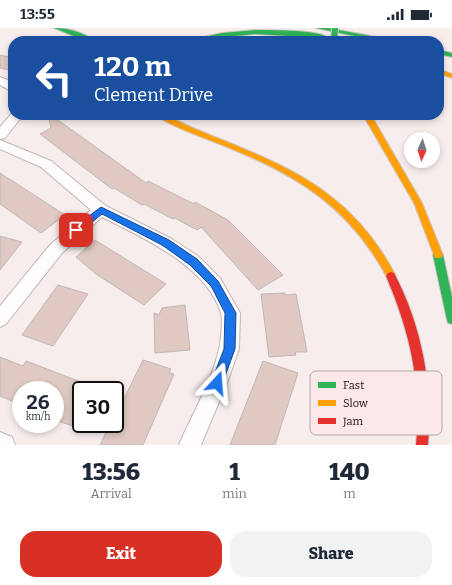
<!DOCTYPE html>
<html lang="en">
<head>
<meta charset="utf-8">
<style>
	body { margin:0; font-family:Bitter,serif; background:#f2f2f3; color:#1f2937; height:100vh; display:flex; flex-direction:column; font-size:15px; white-space:nowrap }
	* { box-sizing:border-box; margin:0 }
	p { font-size:13px; color:#747a83 }
	.icon { flex:none; width:22px; height:22px; fill:none; stroke:currentColor; stroke-width:2; stroke-linecap:round; stroke-linejoin:round }
	.map { position:relative; height:417px; overflow:hidden }
	.panel { display:flex; flex-direction:column; background:#fff; flex:1 }
	.panel>* { flex:none }
	.hud { position:absolute; left:8px; top:8px; width:436px; height:84px; border-radius:16px; box-shadow:0 2px 6px #0003; background:#1a4fa0; color:#fff; overflow:hidden }
	.needle { width:26px; rotate:183deg }
	.buttons { position:absolute; left:404px; top:104px; display:grid; gap:8px }
	.buttons a { display:grid; place-items:center; width:36px; height:36px; border-radius:50%; background:#fff; box-shadow:0 2px 6px #0003; font-size:20px }
	.speed { position:absolute; left:12px; top:353px; display:flex; gap:8px; font-size:20px; font-weight:700; text-align:center }
	.speed>* { display:grid; place-content:center; width:52px; height:52px; border-radius:50%; background:#fff; box-shadow:0 2px 6px #0003; line-height:1 }
	.speed small { font-size:10px; font-weight:400 }
	.speed .limit { border:2px solid #111; border-radius:6px; background:#fff; color:#111 }
	.pin { position:absolute; display:grid; place-items:center; width:34px; height:34px; color:#fff; margin:-17px; border-radius:8px; box-shadow:0 2px 6px #0006 }
	.me { position:absolute; width:44px; margin:-22px; rotate:19deg; stroke-linejoin:round; filter:drop-shadow(0 0 3px #0008) }
	.turn { display:flex; align-items:center; gap:14px; height:84px; padding:0 20px; font-size:18px }
	.turn .icon { width:52px; height:52px; stroke-width:2.5 }
	.turn b { display:block; font-size:28px; line-height:34px }
	.eta { display:flex; justify-content:space-evenly; align-items:center; height:68px; text-align:center }
	.eta b { font-size:24px; font-weight:800; line-height:28px }
	.action { display:flex; gap:8px; margin-top:auto; padding:8px 20px }
	.action a { flex:1; height:46px; border-radius:16px; background:#d93025; color:#fff; font-size:16px; font-weight:800; line-height:46px; text-align:center }
	.action a+a { background:#f2f2f3; color:#1f2937 }
	.status { display:flex; justify-content:space-between; align-items:center; height:28px; padding:0 20px; background:#fff; direction:ltr }
	.status svg { height:11px; fill:currentColor }
	.map>svg:first-child { display:block }
	.building { fill:#dfc9c2; stroke:#bfb7b5 }
	.lines { fill:none; stroke-linecap:round; stroke-linejoin:round }
	.street-casing { stroke:#c0b6b7; stroke-width:2 }
	.fast-casing { stroke:#cec8c8; stroke-width:2 }
	.slow-casing { stroke:#cec8c8; stroke-width:2 }
	.jam-casing { stroke:#cec8c8; stroke-width:2 }
	.street { fill:#fefcfc; fill-rule:evenodd }
	.fast { fill:#30b455; fill-rule:evenodd }
	.slow { fill:#ff9f0a; fill-rule:evenodd }
	.jam { fill:#e5322d; fill-rule:evenodd }
	.fast-bridge-casing { stroke:#cec8c8; stroke-width:8; stroke-linecap:butt }
	.fast-bridge { stroke:#30b455; stroke-width:6 }
	.route { fill:#1a73e8; stroke:#114b97 }
	.key { fill:#fde8e9; stroke:#b7a6a7; stroke-width:1 }
	.key-label { font-size:11px; fill:#150d0d }
</style>
</head>
<body>
<div class="status"><b>13:55</b><svg viewBox="0 0 49 12"><path d="M0 12V9h3v3zM5 12V6h3v6zM10 12V3h3v9zM15 12V0h3v12zM26 1h20v11H26zM47 4h2v5h-2z"/></svg></div>
<div class="map">
<svg width="452" height="417" viewBox="0 0 452 417">
	<rect width="100%" height="100%" fill="#f8eded"/>
	<path class="building" d="M0,27L13,30V43L0,40Z
		M48,87H51L146,155L148,153L194,176L195,174L228,192L283,247L258,262L201,199L198,202L193,200L175,190L173,191L144,176L142,177L114,160L112,161L40,106L51,100Z
		M0,145L65,187L41,205L0,176Z
		M0,208L22,214L0,242Z
		M95,212L166,256L144,277L96,246L76,229Z
		M58,257L88,266L53,318L22,307Z
		M285,265V267L296,266L307,324H295L296,327L269,329L261,266Z
		M185,277L190,322L155,325L154,285L159,287L162,280Z
		M0,329L23,338L26,333L81,354V389L76,399L55,392V362H21V377L0,368Z
		M143,332L171,341L169,345L174,346L143,417H100L110,396H115V386L118,380L119,381Z
		M263,333L298,345L275,417H230Z"/>
	<g class="lines">
		<g class="street-casing">
			<path id="street" d="M0,49L13,54V64L0,57Z
				M13,84V87H23L5,110L0,111V99Z
				M0,112L51,133L106,178L172,211L199,229L220,250L240,285L239,321L227,355L201,417H179C192,386 212,353 219,321C221,314 223,291 221,285C206,237 143,210 102,189L62,225L6,296L0,299V278L50,217L91,182L41,139L0,121Z
				M0,404L12,409L15,417H0Z"/>
		</g>
		<g class="fast-casing">
			<path id="fast" d="M54,0C68,0 84,4 94,13H86Z
				M316,0H328L387,11L390,13H378Z
				M255,2C269,2 315,2 325,8L322,10L255,6L186,13L222,5Z
				M439,22L452,25V29L439,26Z
				M438,223L441,224L443,227L452,269V296L448,295L447,292L433,227L435,224Z"/>
		</g>
		<g class="slow-casing">
			<path id="slow" d="M439,41L452,46V50L439,45Z
				M156,87C159,87 163,86 166,87C169,88 173,91 176,92C187,98 199,102 210,107C293,140 352,165 396,248L394,251H388C349,178 297,147 222,117C207,111 167,97 156,87Z
				M363,87H371L422,175L443,227L441,230H435L414,175Z"/>
		</g>
		<g class="jam-casing">
			<path id="jam" d="M391,244L394,245C422,298 433,358 428,417H416C422,356 410,304 386,248L388,245Z"/>
		</g>
		<use href="#street" class="street"/>
		<use href="#fast" class="fast"/>
		<use href="#slow" class="slow"/>
		<use href="#jam" class="jam"/>
		<g class="fast-bridge-casing">
			<path id="fast-bridge" d="M334,13L335,0"/>
		</g>
		<use href="#fast-bridge" class="fast-bridge"/>
	</g>
	<path class="route" d="M101,179L169,212L197,231L218,253L236,285L235,321L221,359L217,361L213,359L211,355L224,321L225,285L211,258L190,237L162,217L102,186L80,204H73V200Z"/>
	<rect x="310" y="343" width="132" height="64" rx="6" class="key"/>
	<rect x="318" y="354" width="18" height="6" fill="#30b455"/>
	<rect x="318" y="372" width="18" height="6" fill="#ff9f0a"/>
	<rect x="318" y="390" width="18" height="6" fill="#e5322d"/>
	<g class="key-label">
		<text x="343" y="361">Fast</text>
		<text x="343" y="379">Slow</text>
		<text x="343" y="397">Jam</text>
	</g>
</svg>
<div class="buttons">
<a><svg class="needle" viewBox="-14 -14 28 28"><path d="M0-13l5 13h-10z" fill="#e53935"/><path d="M0 13l5-13h-10z" fill="#747a83"/></svg></a>
</div>
<div class="speed"><div>26<small>km/h</small></div><div class="limit">30</div></div>
<div class="pin" style="left:76px;top:202px;background:#d93025"><svg class="icon" aria-label="arrive" viewBox="0 0 24 24"><path d="M6 21V4h12l-3 4 3 4H6"/></svg></div>
<svg class="me" style="left:217px;top:355px" viewBox="-20 -20 40 40"><path d="M0-17L14 15 0 8-14 15z" fill="#1a73e8" stroke="#fff" stroke-width="4"/></svg>
<div class="hud">
<div class="turn"><svg class="icon" aria-label="left" viewBox="0 0 24 24"><path d="M17 20v-9H6M10 6l-5 5 5 5"/></svg><div><b>120 m</b>Clement Drive</div></div>
</div>
</div>
<section class="panel">
<div class="eta">
<div><b>13:56</b><p>Arrival</p></div>
<div><b>1</b><p>min</p></div>
<div><b>140</b><p>m</p></div>
</div>
<div class="action"><a>Exit</a><a>Share</a></div>
</section>
</body>
</html>
